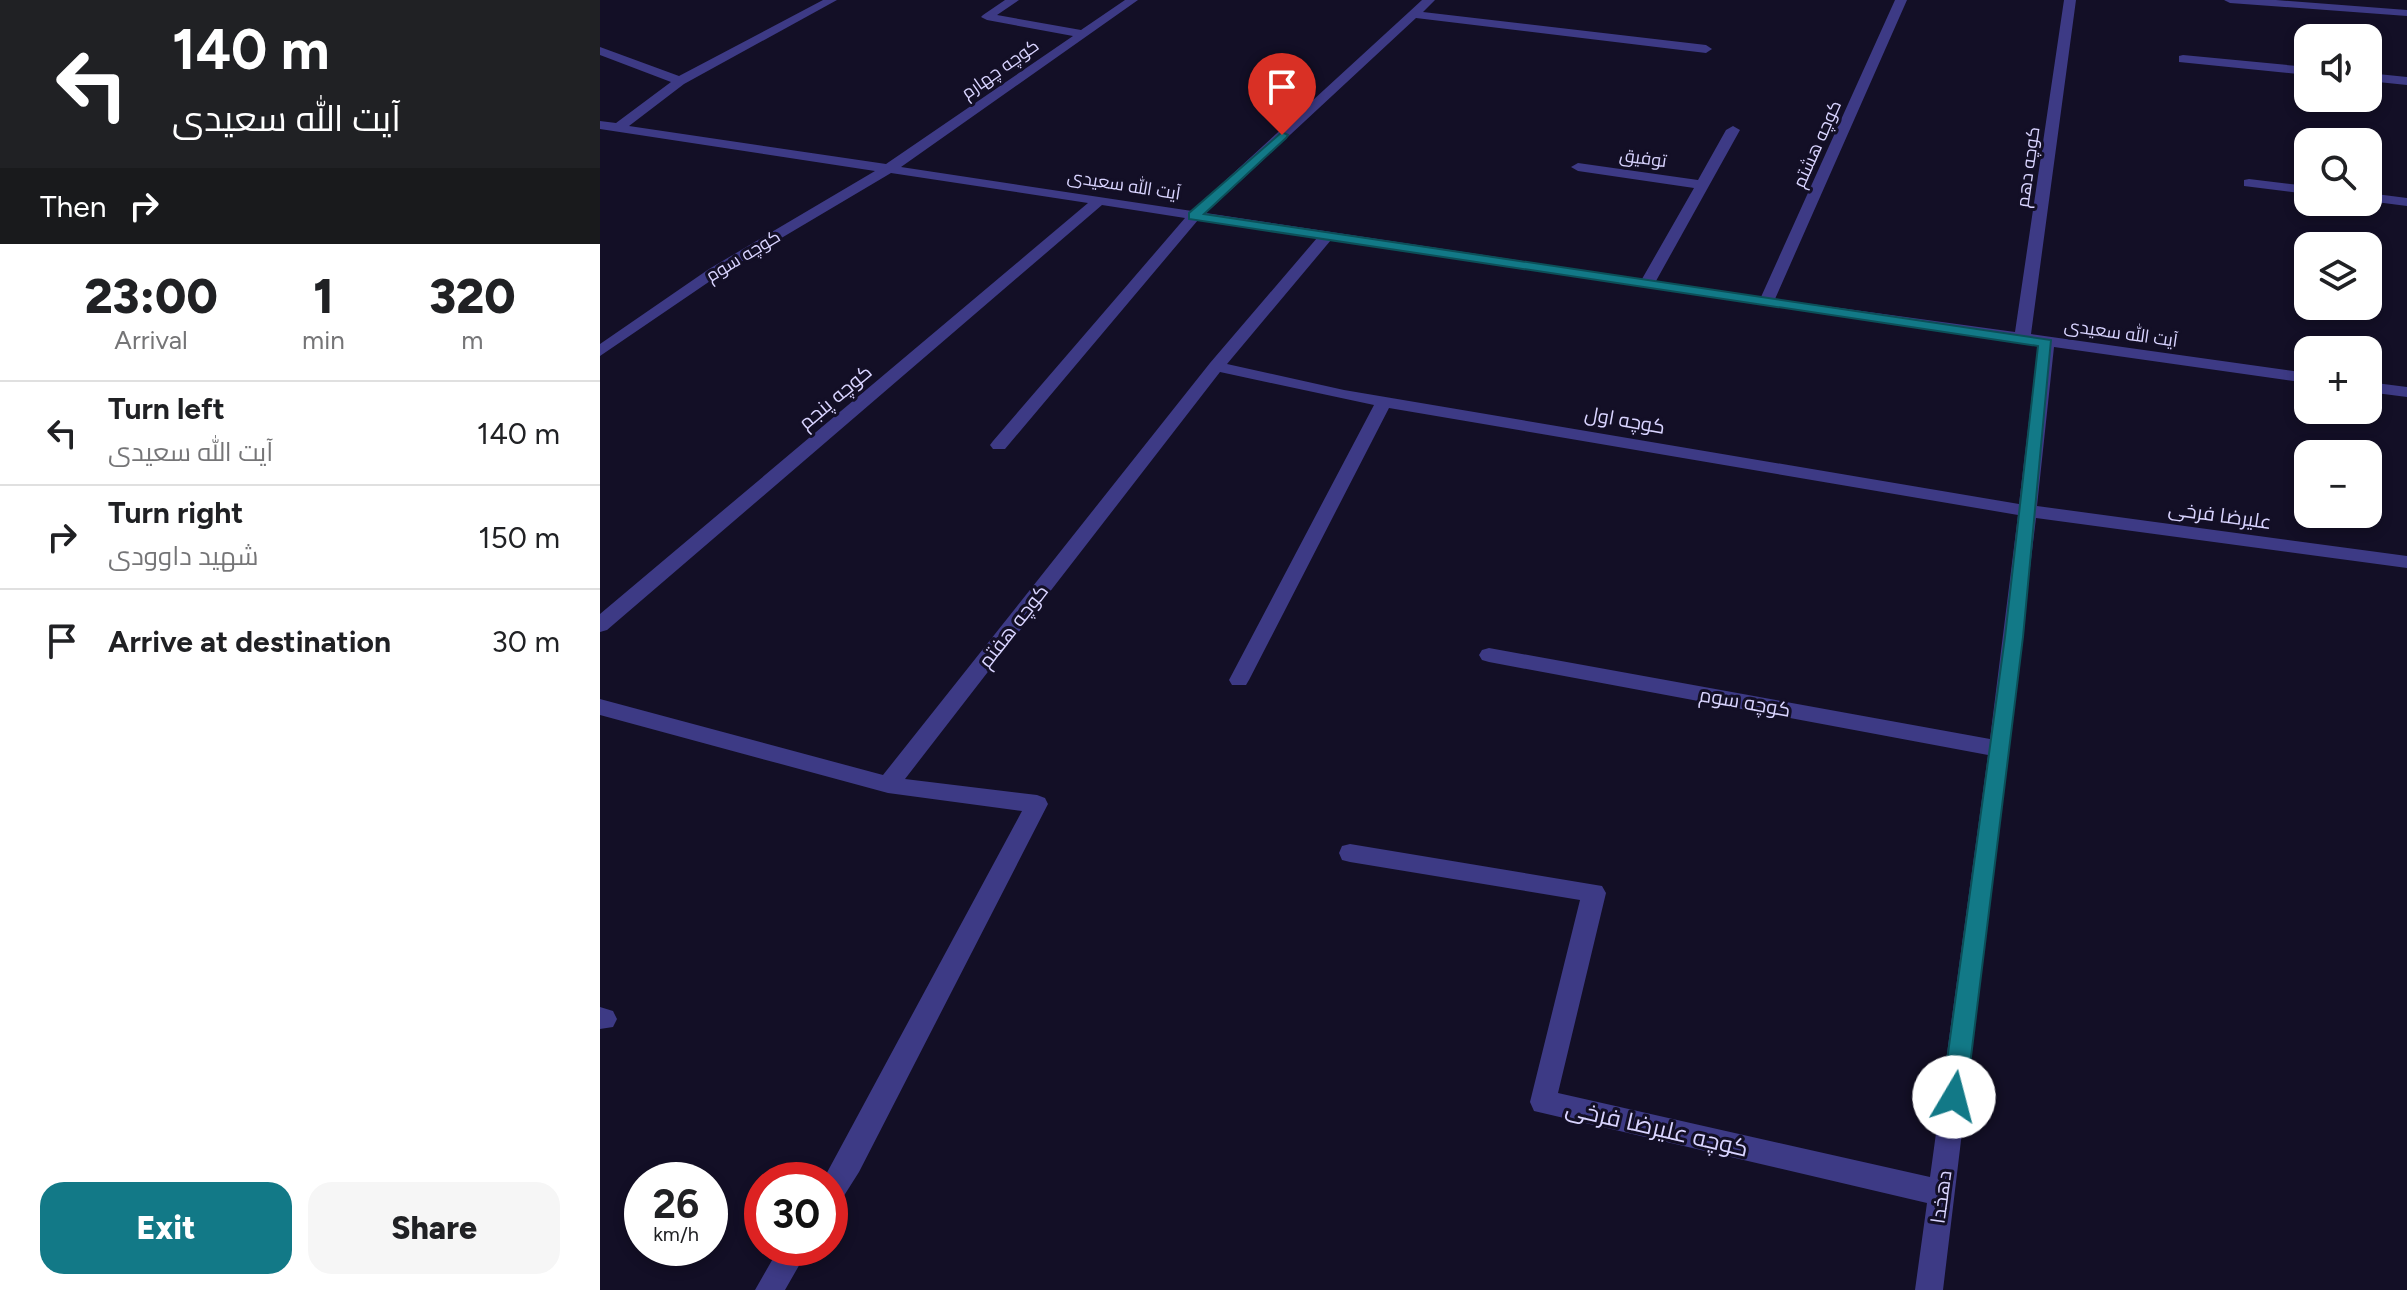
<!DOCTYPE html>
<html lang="en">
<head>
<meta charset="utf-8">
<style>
	body { margin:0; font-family:Figtree,Cairo,sans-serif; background:#f6f6f6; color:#202124; height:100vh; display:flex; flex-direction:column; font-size:30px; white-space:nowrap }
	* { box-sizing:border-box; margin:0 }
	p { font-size:26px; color:#757577 }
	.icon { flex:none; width:44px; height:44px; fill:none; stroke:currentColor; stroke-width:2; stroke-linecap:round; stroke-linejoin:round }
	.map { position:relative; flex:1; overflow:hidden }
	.sheet { display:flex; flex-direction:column; background:#fff; width:600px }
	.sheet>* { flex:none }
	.banner { background:#202124; color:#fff; overflow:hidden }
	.tools { position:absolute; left:1694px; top:24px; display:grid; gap:16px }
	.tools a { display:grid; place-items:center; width:88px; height:88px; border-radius:16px; background:#fff; box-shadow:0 4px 12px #0003; font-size:40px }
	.speed { position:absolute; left:24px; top:1162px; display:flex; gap:16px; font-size:40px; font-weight:700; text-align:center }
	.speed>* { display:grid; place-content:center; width:104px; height:104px; border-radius:50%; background:#fff; box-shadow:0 4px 12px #0003; line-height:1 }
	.speed small { font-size:20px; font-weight:400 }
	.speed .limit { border:12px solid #d22; background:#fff; color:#111 }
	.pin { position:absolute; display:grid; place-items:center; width:68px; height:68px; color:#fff; margin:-82px -34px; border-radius:50% 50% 50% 0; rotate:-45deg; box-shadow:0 0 8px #0007 }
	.pin .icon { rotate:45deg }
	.me { position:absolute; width:88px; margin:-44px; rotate:8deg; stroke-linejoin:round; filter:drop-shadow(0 0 6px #0008) }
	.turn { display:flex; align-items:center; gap:28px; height:168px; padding:0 40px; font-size:36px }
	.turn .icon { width:104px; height:104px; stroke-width:2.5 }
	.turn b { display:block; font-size:56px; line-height:68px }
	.then { display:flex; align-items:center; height:76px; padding:0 40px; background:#0003; gap:16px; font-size:30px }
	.eta { display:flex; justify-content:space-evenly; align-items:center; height:136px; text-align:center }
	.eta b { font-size:48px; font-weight:800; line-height:56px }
	.action { display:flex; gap:16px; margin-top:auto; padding:16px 40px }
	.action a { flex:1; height:92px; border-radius:24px; background:#127987; color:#fff; font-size:32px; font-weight:800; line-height:92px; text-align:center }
	.action a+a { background:#f6f6f6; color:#202124 }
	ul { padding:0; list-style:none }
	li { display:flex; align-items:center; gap:24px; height:104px; padding:0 40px; border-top:2px solid #e0e0e0 }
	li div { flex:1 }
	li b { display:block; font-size:30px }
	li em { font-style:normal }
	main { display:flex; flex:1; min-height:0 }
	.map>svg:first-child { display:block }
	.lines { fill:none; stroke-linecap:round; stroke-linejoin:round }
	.minor { fill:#3d3a85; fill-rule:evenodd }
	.route { fill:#127987; stroke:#0c4f58; stroke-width:2 }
	.labels { text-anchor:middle; stroke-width:6; stroke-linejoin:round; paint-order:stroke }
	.far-street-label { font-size:18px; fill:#d9d4ff; stroke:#130f26 }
	.street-label { font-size:20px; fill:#d9d4ff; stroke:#130f26 }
	.near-street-label { font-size:24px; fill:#d9d4ff; stroke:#130f26 }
</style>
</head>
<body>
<main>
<section class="sheet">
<div class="banner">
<div class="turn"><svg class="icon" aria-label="left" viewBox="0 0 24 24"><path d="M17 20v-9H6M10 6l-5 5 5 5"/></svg><div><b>140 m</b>آیت الله سعیدی</div></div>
<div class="then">Then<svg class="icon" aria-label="right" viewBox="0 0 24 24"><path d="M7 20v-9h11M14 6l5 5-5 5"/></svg></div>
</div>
<div class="eta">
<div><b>23:00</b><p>Arrival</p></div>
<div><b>1</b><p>min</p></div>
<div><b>320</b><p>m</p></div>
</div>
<ul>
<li><svg class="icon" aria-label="left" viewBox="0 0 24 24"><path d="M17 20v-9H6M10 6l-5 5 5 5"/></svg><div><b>Turn left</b><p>آیت الله سعیدی</p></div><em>140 m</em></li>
<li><svg class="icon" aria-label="right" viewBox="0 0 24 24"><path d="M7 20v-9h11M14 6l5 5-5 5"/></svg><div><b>Turn right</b><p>شهید داوودی</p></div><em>150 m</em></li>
<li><svg class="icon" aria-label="arrive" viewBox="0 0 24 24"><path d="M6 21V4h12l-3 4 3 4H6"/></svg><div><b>Arrive at destination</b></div><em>30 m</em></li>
</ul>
<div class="action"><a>Exit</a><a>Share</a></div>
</section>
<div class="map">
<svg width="1807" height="1290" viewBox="0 0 1807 1290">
	<rect width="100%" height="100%" fill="#130f26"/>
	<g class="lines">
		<path class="minor" d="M223,0H237L84,84L29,126L286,164L473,36L387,20L381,17L383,15L405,0H419L397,15L481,30L525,0H538L301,167L592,211L809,12L822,0H835L823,12L1106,45L1112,49L1106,53L816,18L606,213L1042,279L1094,188L978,171L971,167L978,163L1098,180L1126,130L1133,126L1140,130L1056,281L1161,297L1295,0H1307L1175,299L1415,332L1464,0H1476L1431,334L1708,373V383L1454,347L1437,506L1807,556V568L1436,518L1343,1290H1315L1327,1203L934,1111L930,1102L980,900L750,862L742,860L739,853L742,846L750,844L1002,886L1006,893L958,1093L1330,1177L1388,755L889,662L882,660L879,655L882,650L889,648L1390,739L1418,515L789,408L649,680L646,685H632L629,680L774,405L620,372L305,779L437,795L445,798L448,804L259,1172L240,1202L230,1206V1180H223L422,811L288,793L0,715V699L283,775L610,363L717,238L598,220L405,449H393L390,445L393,441L585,218L502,205L7,630L0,632V614L488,203L291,173L119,275L0,356V344L109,269L275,171L0,129V121L16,123L71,82L0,55V47L79,76ZM731,240L1438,345L1419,504L744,390L627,364Z
			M1624,0H1676L1807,10V16L1630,3Z
			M1583,55L1708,67V75L1579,62V56Z
			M1768,73L1807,77V85L1768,81Z
			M1649,179L1708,186V194L1644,186V180Z
			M1768,193L1807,198V206L1768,201Z
			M1768,382L1807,387V397L1768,392Z
			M0,1007L13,1011L17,1019L13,1027L0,1029Z
			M179,1248H209L185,1290H155Z"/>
	</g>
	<path class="route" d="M682,132L688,135L686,138L604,214L1451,340L1423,637L1366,1097L1363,1105L1354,1108L1346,1105L1342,1097L1405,637L1438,346L589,219V213Z"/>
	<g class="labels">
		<g class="far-street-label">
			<text transform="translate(400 69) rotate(-35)" y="6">کوچه چهارم</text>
			<text transform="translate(1217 144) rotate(-66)" y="6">کوچه هشتم</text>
			<text transform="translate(1043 158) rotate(8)" y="6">توفیق</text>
			<text transform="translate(1428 167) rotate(-82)" y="6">کوچه دهم</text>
			<text transform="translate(524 185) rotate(9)" y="6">آیت الله سعیدی</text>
			<text transform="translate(143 256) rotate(-31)" y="6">کوچه سوم</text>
			<text transform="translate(1521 333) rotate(8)" y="6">آیت الله سعیدی</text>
		</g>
		<g class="street-label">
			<text transform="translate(235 397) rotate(-40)" y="7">کوچه پنجم</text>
			<text transform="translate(1025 420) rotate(10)" y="7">کوچه اول</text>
			<text transform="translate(1620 515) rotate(8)" y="7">علیرضا فرخی</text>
			<text transform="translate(413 626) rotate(-52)" y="7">کوچه هفتم</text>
			<text transform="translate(1145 702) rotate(10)" y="7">کوچه سوم</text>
			<text transform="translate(1341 1197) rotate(-82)" y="7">دهخدا</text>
		</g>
		<g class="near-street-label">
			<text transform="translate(1057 1128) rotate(13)" y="8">کوچه علیرضا فرخی</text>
		</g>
	</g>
</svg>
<div class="tools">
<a><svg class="icon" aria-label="sound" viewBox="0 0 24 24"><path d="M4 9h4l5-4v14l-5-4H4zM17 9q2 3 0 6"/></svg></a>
<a><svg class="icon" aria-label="search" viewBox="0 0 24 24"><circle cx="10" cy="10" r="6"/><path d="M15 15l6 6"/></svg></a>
<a><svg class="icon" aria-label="layers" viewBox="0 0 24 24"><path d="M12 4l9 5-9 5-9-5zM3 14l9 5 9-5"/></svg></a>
<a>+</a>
<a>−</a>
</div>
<div class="speed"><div>26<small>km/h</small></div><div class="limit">30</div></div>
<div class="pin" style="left:682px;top:135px;background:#d93025"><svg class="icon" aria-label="arrive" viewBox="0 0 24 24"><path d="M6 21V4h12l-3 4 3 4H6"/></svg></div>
<svg class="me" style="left:1354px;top:1097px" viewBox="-20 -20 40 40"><circle r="19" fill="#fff"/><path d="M0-13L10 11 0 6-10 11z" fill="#127987"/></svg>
</div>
</main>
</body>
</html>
